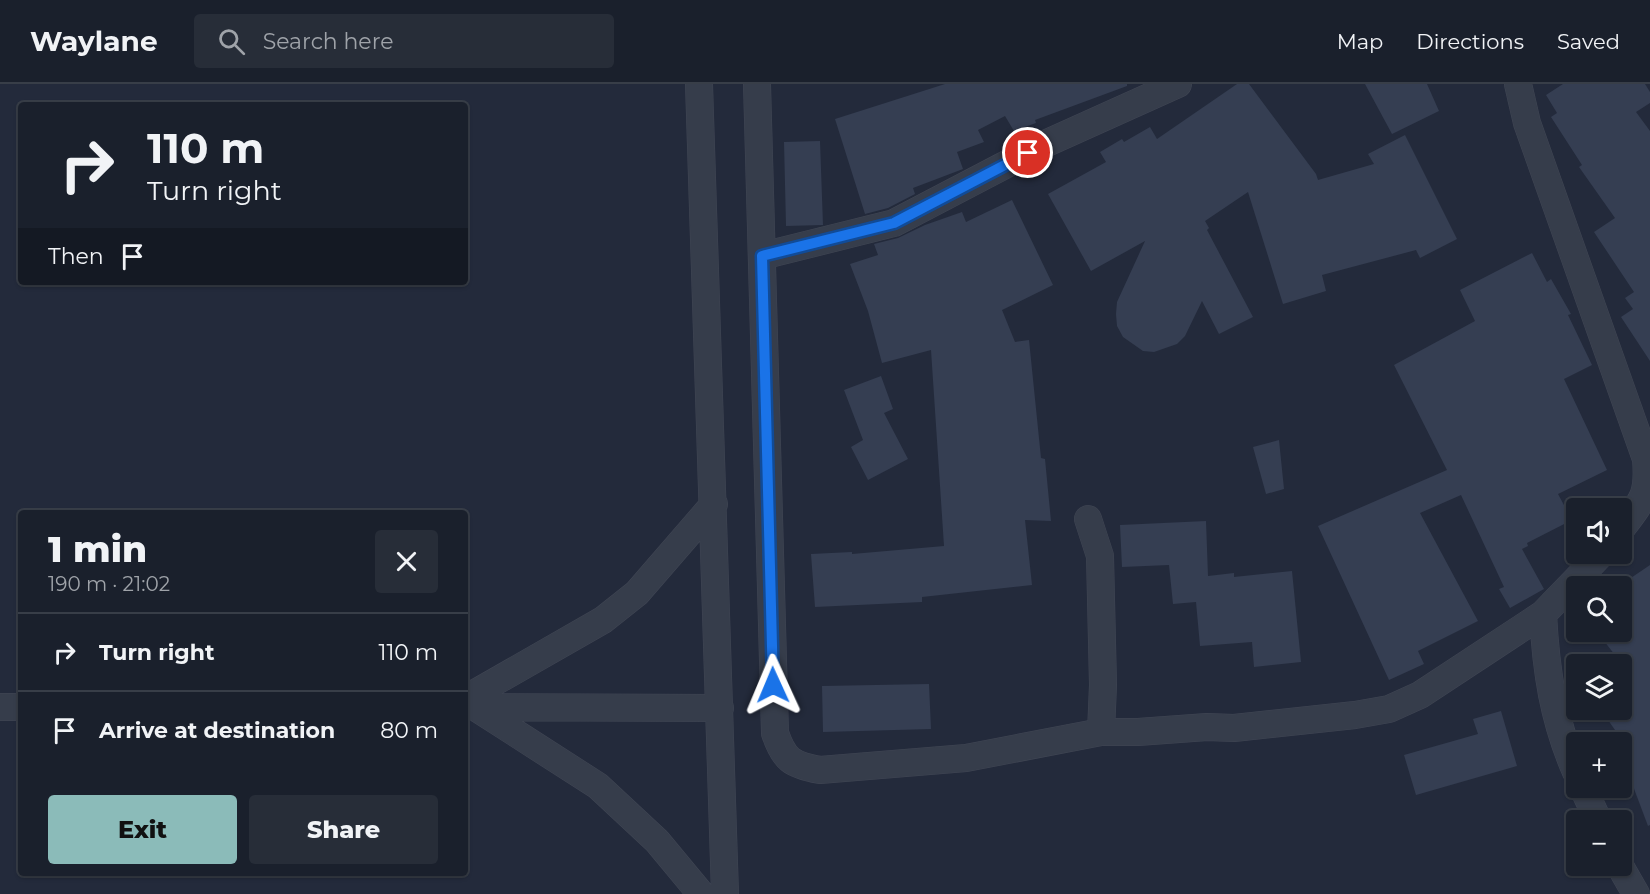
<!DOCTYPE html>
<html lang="en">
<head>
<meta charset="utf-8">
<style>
	body { margin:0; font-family:Montserrat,sans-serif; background:#272d38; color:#f1f3f6; height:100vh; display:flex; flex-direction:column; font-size:22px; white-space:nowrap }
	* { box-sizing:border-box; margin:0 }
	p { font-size:20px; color:#9fa3a9 }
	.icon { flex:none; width:33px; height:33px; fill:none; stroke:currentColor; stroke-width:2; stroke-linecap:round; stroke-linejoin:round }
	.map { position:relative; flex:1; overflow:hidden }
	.side { position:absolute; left:18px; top:426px; width:450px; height:366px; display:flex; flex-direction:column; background:#1a202c; border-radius:6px; box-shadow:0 2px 4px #0004,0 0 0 2px #383e48 }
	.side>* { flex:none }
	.guide { position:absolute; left:18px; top:18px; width:450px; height:183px; border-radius:6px; box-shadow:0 2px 4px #0004,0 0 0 2px #383e48; background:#1a202c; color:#f1f3f6; overflow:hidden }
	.fabs { position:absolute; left:1566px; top:414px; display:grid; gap:12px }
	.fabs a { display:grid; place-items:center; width:66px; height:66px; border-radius:6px; background:#1a202c; box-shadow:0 2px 4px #0004,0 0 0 2px #383e48; font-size:30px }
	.pin { position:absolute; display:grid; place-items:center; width:51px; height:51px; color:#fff; margin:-26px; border:3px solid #fff; border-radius:50%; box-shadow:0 2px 6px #0007 }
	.me { position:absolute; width:66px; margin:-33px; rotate:359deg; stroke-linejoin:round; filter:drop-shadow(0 0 4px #0008) }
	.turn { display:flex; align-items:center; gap:21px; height:126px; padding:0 30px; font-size:27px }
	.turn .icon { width:78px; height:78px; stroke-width:2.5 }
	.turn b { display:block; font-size:42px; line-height:51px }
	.then { display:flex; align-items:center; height:57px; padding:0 30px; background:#0003; gap:12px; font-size:22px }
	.round { display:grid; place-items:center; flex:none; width:63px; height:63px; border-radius:6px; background:#272d38 }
	.overview { display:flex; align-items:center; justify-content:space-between; height:102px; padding:0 30px }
	h1 { font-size:36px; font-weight:800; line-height:45px }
	.action { display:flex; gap:12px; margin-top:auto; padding:12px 30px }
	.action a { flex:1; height:69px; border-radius:6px; background:#8bbbb9; color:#111; font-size:24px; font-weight:800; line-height:69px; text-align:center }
	.action a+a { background:#272d38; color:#f1f3f6 }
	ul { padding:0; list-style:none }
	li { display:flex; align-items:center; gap:18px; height:78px; padding:0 30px; border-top:2px solid #383e48 }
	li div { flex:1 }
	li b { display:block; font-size:22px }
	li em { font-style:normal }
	header { display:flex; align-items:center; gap:36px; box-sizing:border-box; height:84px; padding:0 30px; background:#1a202c; border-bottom:2px solid #383e48 }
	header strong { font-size:28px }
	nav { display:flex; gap:33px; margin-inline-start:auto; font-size:21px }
	.search { width:420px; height:54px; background:#272d38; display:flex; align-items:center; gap:15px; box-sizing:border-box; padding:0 21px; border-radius:6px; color:#9fa3a9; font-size:22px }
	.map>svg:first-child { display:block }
	.building { fill:#353e52 }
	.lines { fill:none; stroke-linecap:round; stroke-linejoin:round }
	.minor-casing { stroke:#404654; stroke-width:28 }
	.minor { stroke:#363d4b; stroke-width:27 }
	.route-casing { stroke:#114b97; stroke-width:15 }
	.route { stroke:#1a73e8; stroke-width:10 }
</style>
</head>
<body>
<header>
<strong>Waylane</strong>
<div class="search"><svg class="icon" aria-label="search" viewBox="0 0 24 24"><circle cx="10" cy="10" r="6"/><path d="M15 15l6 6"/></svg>Search here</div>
<nav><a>Map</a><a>Directions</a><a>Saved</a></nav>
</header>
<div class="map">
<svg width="1650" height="810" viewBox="0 0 1650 810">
	<rect width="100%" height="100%" fill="#232a3b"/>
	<path class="building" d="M945,0H1127V2L1035,36L1036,39L1014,47L1005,32L978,46L984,58L957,68L963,85L913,104L915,110L888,124L865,130L835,35Z
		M1237,0H1249L1316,90L1318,96L1374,80L1368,70L1405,51L1457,155L1420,174L1416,166L1322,191L1326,207L1283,220L1248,108L1205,137L1209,144L1207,146L1253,233L1219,250L1202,217L1185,252L1177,260L1154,268L1143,267L1123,253L1117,242L1116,230L1117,218L1145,157L1091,187L1048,110L1106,78L1100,68L1122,55L1124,58L1150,43L1157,55Z
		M1365,0H1427L1439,27L1392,50Z
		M1563,0H1645L1650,8V19L1636,28L1650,47V277L1621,233L1633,225L1625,214L1634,208L1594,148L1615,134L1579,83L1582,81L1551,33L1557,29L1546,11Z
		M820,57L823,141L786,142L784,58Z
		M1012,116L1053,201L1002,226L1015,258L1029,256L1041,374L1045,375L1051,437L1025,436L1032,501L922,513V518L815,523L811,470L852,468V470L944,462L931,266L882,279L868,227L850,180L878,171L874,160L898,154L925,141L962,128L966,138Z
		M1532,169L1547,198L1551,195L1571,230L1568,231L1592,281L1564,295L1607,386L1558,410L1572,436L1527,459L1528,462L1522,465L1544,505L1510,524L1499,505L1504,503L1461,411L1420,429L1478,537L1418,567L1424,580L1389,596L1318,442L1447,386L1394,281L1475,237L1460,206Z
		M881,292L893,325L884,329L908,375L868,396L851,363L863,356L844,306Z
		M1279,356L1284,405L1266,410L1253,363Z
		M1206,437L1208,492L1234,489V493L1292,487L1301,578L1254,583L1252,558L1200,562L1196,518L1173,520L1169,481L1122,483L1120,441Z
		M1650,481V741L1648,742L1633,702L1622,708V656L1601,626H1622V580L1597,548H1622V500Z
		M929,600L931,645L823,648L822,602Z
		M1501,627L1517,682L1416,711L1404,671L1478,650L1473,635Z"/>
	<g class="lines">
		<g class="minor-casing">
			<path id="minor" d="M699,0L725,810
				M757,0L775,649C784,676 792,681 820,686L966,674L1101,648
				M1518,0L1527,39L1646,375C1649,410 1643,416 1622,444
				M762,172L894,139L1047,59L1178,0
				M1088,435L1100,472L1103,601L1101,648H1138L1207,643L1234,644L1355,631L1389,625L1420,611L1543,530L1601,470
				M1543,530C1546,587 1553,635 1576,688
				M465,615L603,536L637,509L714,420
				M0,623H21
				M473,623L720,624
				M475,623L598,702L657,757L701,810
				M1583,704L1598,736
				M1620,782L1636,810"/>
		</g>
		<use href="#minor" class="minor"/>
	</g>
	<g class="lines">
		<g class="route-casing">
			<path id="route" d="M773,601L762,172L894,139L1028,69"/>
		</g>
		<use href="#route" class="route"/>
	</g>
</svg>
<div class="fabs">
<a><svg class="icon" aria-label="sound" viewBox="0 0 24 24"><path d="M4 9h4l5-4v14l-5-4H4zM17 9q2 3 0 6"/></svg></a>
<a><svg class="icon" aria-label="search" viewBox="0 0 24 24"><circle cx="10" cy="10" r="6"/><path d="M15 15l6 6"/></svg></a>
<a><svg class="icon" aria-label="layers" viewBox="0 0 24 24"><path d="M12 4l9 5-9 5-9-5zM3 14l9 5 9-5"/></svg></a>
<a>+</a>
<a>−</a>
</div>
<div class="pin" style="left:1028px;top:69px;background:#d93025"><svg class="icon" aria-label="arrive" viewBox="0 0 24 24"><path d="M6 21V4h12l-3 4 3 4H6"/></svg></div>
<svg class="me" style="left:773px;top:601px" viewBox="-20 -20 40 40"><path d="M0-17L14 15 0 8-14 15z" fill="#1a73e8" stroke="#fff" stroke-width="4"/></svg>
<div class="guide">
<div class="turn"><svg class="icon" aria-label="right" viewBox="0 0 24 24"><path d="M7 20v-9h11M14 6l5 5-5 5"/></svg><div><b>110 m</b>Turn right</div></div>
<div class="then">Then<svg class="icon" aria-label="arrive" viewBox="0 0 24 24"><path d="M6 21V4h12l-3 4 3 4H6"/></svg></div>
</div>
<section class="side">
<div class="overview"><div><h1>1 min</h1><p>190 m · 21:02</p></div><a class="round"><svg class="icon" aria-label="close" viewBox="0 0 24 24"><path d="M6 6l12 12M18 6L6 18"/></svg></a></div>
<ul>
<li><svg class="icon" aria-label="right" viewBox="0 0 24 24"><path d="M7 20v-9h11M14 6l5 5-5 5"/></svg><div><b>Turn right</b></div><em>110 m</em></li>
<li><svg class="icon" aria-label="arrive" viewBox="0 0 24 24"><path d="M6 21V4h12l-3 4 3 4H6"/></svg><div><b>Arrive at destination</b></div><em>80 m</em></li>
</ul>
<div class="action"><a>Exit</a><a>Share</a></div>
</section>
</div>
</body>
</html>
